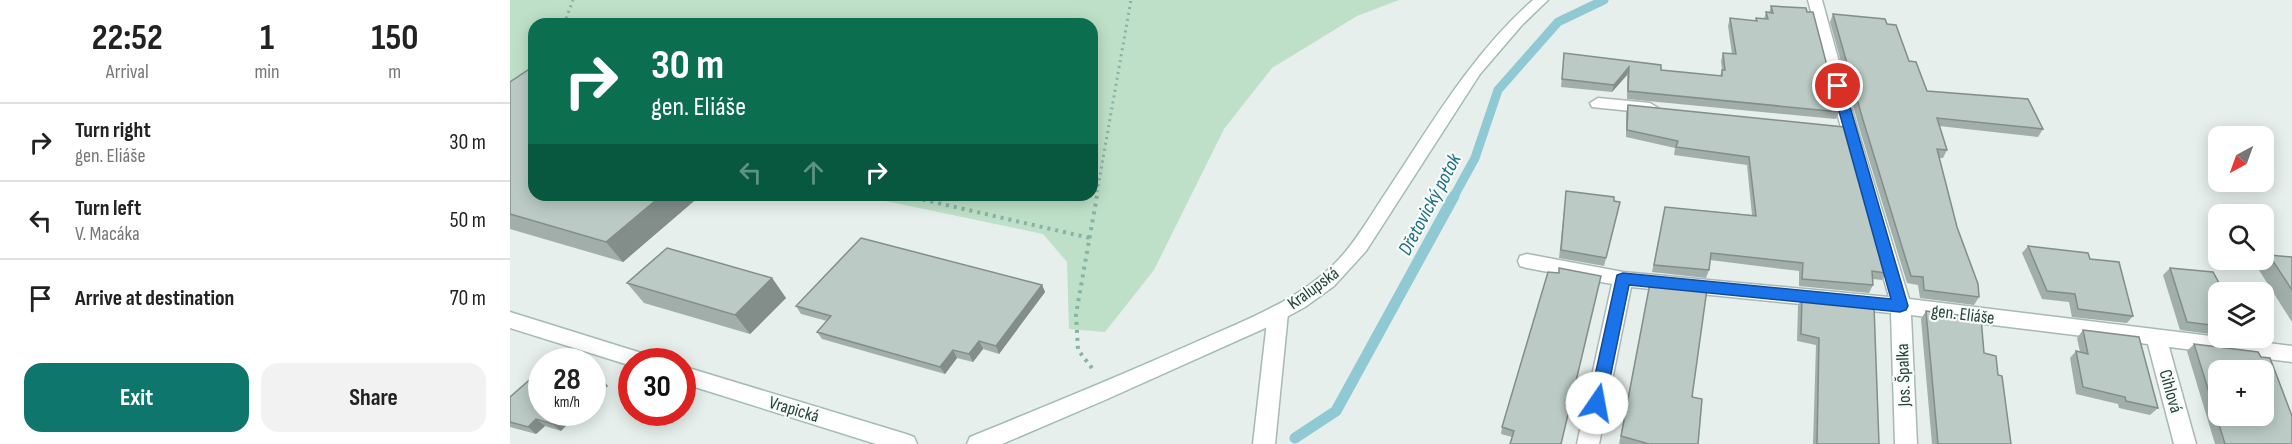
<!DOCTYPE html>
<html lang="en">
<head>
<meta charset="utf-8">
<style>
	body { margin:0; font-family:"Sofia Sans Condensed",sans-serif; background:#f2f2f2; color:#222; height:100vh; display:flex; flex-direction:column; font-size:22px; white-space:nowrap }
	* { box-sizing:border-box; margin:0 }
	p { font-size:20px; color:#767676 }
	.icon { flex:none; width:33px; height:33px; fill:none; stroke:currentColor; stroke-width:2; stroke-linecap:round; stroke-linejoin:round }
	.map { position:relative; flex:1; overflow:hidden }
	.details { display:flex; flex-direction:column; background:#fff; width:510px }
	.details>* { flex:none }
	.guide { position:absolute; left:18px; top:18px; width:570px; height:183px; border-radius:18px; box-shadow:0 3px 15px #0003; background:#0b6e4f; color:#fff; overflow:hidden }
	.needle { width:39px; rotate:221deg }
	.tools { position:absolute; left:1698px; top:126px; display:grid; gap:12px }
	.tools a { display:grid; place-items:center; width:66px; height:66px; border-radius:12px; background:#fff; box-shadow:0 3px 15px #0003; font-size:30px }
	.speed { position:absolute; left:18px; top:348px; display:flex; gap:12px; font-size:30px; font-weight:700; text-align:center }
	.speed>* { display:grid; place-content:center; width:78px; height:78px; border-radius:50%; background:#fff; box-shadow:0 3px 15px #0003; line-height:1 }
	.speed small { font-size:15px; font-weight:400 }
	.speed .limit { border:9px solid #d22; background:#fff; color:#111 }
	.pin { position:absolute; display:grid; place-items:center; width:51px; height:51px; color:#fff; margin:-26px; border:3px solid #fff; border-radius:50%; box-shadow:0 2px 6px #0007 }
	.me { position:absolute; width:66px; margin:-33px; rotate:12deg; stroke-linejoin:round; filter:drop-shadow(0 0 4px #0008) }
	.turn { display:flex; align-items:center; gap:21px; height:126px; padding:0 24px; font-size:27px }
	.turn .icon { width:78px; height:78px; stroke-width:2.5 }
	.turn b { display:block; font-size:42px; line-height:51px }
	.lanes { display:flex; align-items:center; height:57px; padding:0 24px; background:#0003; justify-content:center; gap:30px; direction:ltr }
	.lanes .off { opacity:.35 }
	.eta { display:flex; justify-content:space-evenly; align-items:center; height:102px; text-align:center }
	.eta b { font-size:36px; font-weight:700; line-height:42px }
	.primary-button { display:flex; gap:12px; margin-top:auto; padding:12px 24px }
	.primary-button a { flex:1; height:69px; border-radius:18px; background:#0f766e; color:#fff; font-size:24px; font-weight:700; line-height:69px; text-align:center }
	.primary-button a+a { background:#f2f2f2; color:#222 }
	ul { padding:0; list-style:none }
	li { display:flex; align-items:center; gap:18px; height:78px; padding:0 24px; border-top:2px solid #e0e0e0 }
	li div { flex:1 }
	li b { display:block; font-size:22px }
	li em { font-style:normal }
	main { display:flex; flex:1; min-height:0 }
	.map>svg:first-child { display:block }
	.green { fill:#bfe0c8 }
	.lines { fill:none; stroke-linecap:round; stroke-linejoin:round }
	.stream-far1 { stroke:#8ec9d4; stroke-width:9 }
	.stream { stroke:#8ec9d4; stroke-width:11 }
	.minor-casing { stroke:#a8b8b2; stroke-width:3 }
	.secondary-casing { stroke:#a4bbb3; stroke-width:3 }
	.path-far1 { stroke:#86b3a5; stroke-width:3; stroke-dasharray:2 4; stroke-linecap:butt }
	.path { stroke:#86b3a5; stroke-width:4; stroke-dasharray:3 5; stroke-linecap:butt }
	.minor { fill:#fff; fill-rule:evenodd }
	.secondary { fill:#fff; fill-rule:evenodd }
	.wall { fill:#a1aea9 }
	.shaded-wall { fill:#838d89 }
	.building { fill:#bbcac4; stroke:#838d89; stroke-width:1.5; fill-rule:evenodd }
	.route { fill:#1a73e8; stroke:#114b97; stroke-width:1.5 }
	.labels { text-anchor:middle; stroke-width:4.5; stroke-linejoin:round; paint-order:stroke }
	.street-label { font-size:18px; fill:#24423a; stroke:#f7fbf9 }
	.water-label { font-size:20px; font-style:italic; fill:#1c6f80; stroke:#f7fbf9 }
</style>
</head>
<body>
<main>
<section class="details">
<div class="eta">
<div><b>22:52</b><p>Arrival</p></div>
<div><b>1</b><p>min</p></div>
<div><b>150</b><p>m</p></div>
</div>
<ul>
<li><svg class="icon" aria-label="right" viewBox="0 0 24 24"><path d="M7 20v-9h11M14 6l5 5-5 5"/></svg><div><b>Turn right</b><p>gen. Eliáše</p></div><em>30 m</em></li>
<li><svg class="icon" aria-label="left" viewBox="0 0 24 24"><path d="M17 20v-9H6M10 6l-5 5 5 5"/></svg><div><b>Turn left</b><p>V. Macáka</p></div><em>50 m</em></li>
<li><svg class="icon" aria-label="arrive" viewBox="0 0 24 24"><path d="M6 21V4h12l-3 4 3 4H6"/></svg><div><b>Arrive at destination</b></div><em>70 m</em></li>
</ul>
<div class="primary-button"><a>Exit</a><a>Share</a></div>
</section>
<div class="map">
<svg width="1782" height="444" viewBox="0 0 1782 444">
	<rect width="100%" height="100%" fill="#e6efeb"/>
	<path class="green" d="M0,0H889L847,16L762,68L714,129L644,270L595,332L559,329L557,262L533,234L347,195H582V24H24V76L0,91Z"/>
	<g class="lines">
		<path class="stream-far1" d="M943,198L965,158L988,90L1048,22L1094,0"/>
		<path class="stream" d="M785,438L826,411L944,196"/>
		<g class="minor-casing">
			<path id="minor" d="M1298,0H1312L1347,128L1399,299L1782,346V362L1659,347L1686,444H1664L1638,344L1401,315L1407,444H1385L1381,313L1121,287L1089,444H1067L1102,284L1017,268L1010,266L1008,261L1010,256L1017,254L1113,272L1379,297L1331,128Z
				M1088,98L1140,103L1148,108L1140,113L1082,107L1080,103Z
				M768,305L775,308L778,313L765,444H743L758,313L761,308Z"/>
		</g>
		<g class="secondary-casing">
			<path id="secondary" d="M1023,0H1038L1012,25L970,74L856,251L824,286L795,307L762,325L595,400L492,444H457L460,437C536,406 612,375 686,342C736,320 793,299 830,258C849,237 862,213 877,191C922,123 962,54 1023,0Z
				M0,312L141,356L144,362H122V366L0,328Z
				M172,366L396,434L404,437L407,444H366L172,383Z"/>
		</g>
		<path class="path-far1" d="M54,24L63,0
			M391,195L404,198
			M586,198L621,0"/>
		<path class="path" d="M397,196L580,238
			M582,368L568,350L566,314L587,196"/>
		<use href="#minor" class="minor"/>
		<use href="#secondary" class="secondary"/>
	</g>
	<path class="wall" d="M1261,6L1329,112L1326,119L1117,99V75L1102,92L1051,87L1054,53L1151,70L1210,76L1212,70L1211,61L1213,53L1222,54L1218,26L1220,18L1245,21L1246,18L1254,19L1256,12L1259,13Z
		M1323,14L1377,24L1417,91L1533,129L1528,137L1429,126L1437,150L1433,158H1429L1447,227L1469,297L1464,305L1410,298L1408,285L1397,283L1349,127L1320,22Z
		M0,82L24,195H191L113,262L0,229Z
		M1118,105L1334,127L1376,273L1372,280L1363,279V285L1359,293L1289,286V271L1200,260L1199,270L1196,278L1142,272L1155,207L1242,215L1237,165L1164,155L1165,148L1116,137V113Z
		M1056,191L1110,202L1094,266L1049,258Z
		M1518,246L1580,259L1623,316L1617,323L1562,317L1559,302L1532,299L1512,253Z
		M1759,255L1782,257V322L1747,267Z
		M1660,268L1708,292V335L1670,330L1653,275Z
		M1048,273L1091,276L1002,437L991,434L992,427Z
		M262,278L276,298L240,334L134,303L117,283Z
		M1140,283L1182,397L1188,444H1109Z
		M532,285L535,292L489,354L473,349L463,362L447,358L435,374L312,339L307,332L317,321L291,314L286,306Z
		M1292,298L1369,444H1303L1306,345L1287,341L1288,306Z
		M1416,311L1474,353L1488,375L1501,444H1422L1411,319Z
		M1573,330L1648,408L1640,415L1609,408L1608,404L1566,394L1560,358L1566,351L1570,352L1567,338Z
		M1684,344L1782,444H1705L1677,351Z
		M32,369L51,431L35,426L26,434L0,427V397Z"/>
	<path class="shaded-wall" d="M1119,67L1117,75L1102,92L1104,85Z
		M152,195H191L113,262L96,242Z
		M262,278L276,298L240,334L225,315Z
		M532,285L535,292L489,354L486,346Z
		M469,341L473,349L463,362L459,354Z
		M443,350L447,358L435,374L430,367Z
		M91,378L98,386L82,401V386Z
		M55,412H70L51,431L42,424Z
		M26,419L35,426L26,434L18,427Z"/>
	<path class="building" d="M1261,6L1296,8L1297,12H1303L1329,112L1118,91L1119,67L1104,85L1052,79L1054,53L1151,65V70L1212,76V70H1215L1213,53L1226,54L1220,18L1247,21L1246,18L1258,19L1256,12L1263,13Z
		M1323,14L1375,19L1377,24L1386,25L1399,61L1406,62L1417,91L1518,99L1533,129L1427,118L1437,150L1427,149L1447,227L1468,284L1469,297L1414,290L1413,277L1401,276L1353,120Z
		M24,66V195H152L96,242L0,214V82Z
		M1118,105L1334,127L1376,273L1362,271L1363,285L1292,279L1293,263L1201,253L1199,270L1144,265L1155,207L1246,216L1239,157L1166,147L1168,141L1117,130Z
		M1056,191L1104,197V201L1110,202L1096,258L1051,250Z
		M351,238L532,285L486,346L469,341L459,354L443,350L430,367L307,332L321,316L286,306Z
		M1518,246L1578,253L1580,259L1609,262L1623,316L1568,309L1565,294L1537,291Z
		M157,248L262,278L225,315L117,283Z
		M1759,255L1782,257V290Z
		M1049,268L1091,276L1051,444H1000L1004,431L992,427L1038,272L1049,273Z
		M1660,268L1703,272L1714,292H1708V326L1677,322Z
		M1140,283L1197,289L1182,397L1192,399L1188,444H1139L1111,436Z
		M1292,298L1364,306L1369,444H1307L1309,338L1291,334Z
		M1416,311L1471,318L1474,353L1486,356L1488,375L1492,376L1501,444H1428Z
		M1573,330L1629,337L1648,408L1616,401L1615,397L1573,387L1566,351L1578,354Z
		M1684,344L1748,352L1751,357L1760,358L1782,416V444H1715ZM1708,370H1754V416H1708Z
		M32,369V412H55L42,424L26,419L18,427L0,422V397Z
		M82,376L91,378L82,386Z"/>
	<path class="route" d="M1328,82L1334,86L1398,306L1396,310L1390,312L1119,285L1095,403L1092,408L1087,410L1081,408L1079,403L1107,275L1113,273L1381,299L1322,86Z"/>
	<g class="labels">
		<g class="street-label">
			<text transform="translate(803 288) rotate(-36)" y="6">Kralupská</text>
			<text transform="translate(1453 314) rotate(7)" y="6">gen. Eliáše</text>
			<text transform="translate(1393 375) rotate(-92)" y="6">Jos. Špalka</text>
			<text transform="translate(1661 391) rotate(74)" y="6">Cihlová</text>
			<text transform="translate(284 409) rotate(17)" y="6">Vrapická</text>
		</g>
		<g class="water-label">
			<text transform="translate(919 204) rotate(-62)" y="7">Dřetovický potok</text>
		</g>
	</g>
</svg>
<div class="tools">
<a><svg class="needle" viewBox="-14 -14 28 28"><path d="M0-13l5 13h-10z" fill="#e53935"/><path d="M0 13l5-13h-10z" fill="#767676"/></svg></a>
<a><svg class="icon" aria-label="search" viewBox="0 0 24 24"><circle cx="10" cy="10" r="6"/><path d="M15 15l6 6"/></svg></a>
<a><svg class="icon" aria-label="layers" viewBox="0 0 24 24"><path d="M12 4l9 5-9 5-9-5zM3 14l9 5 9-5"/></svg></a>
<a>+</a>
</div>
<div class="speed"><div>28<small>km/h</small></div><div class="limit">30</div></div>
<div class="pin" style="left:1328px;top:86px;background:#d93025"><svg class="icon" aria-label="arrive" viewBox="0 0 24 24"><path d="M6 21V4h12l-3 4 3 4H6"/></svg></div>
<svg class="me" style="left:1087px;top:403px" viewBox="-20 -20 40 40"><circle r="19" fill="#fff"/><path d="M0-13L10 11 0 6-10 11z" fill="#1a73e8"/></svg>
<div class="guide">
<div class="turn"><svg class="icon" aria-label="right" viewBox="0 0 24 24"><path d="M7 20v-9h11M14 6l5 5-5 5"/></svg><div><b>30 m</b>gen. Eliáše</div></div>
<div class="lanes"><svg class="icon off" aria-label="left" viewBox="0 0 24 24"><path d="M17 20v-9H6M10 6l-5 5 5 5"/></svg><svg class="icon off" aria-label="ahead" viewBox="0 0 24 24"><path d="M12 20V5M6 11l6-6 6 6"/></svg><svg class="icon" aria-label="right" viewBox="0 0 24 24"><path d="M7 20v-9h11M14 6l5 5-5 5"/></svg></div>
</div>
</div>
</main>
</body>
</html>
